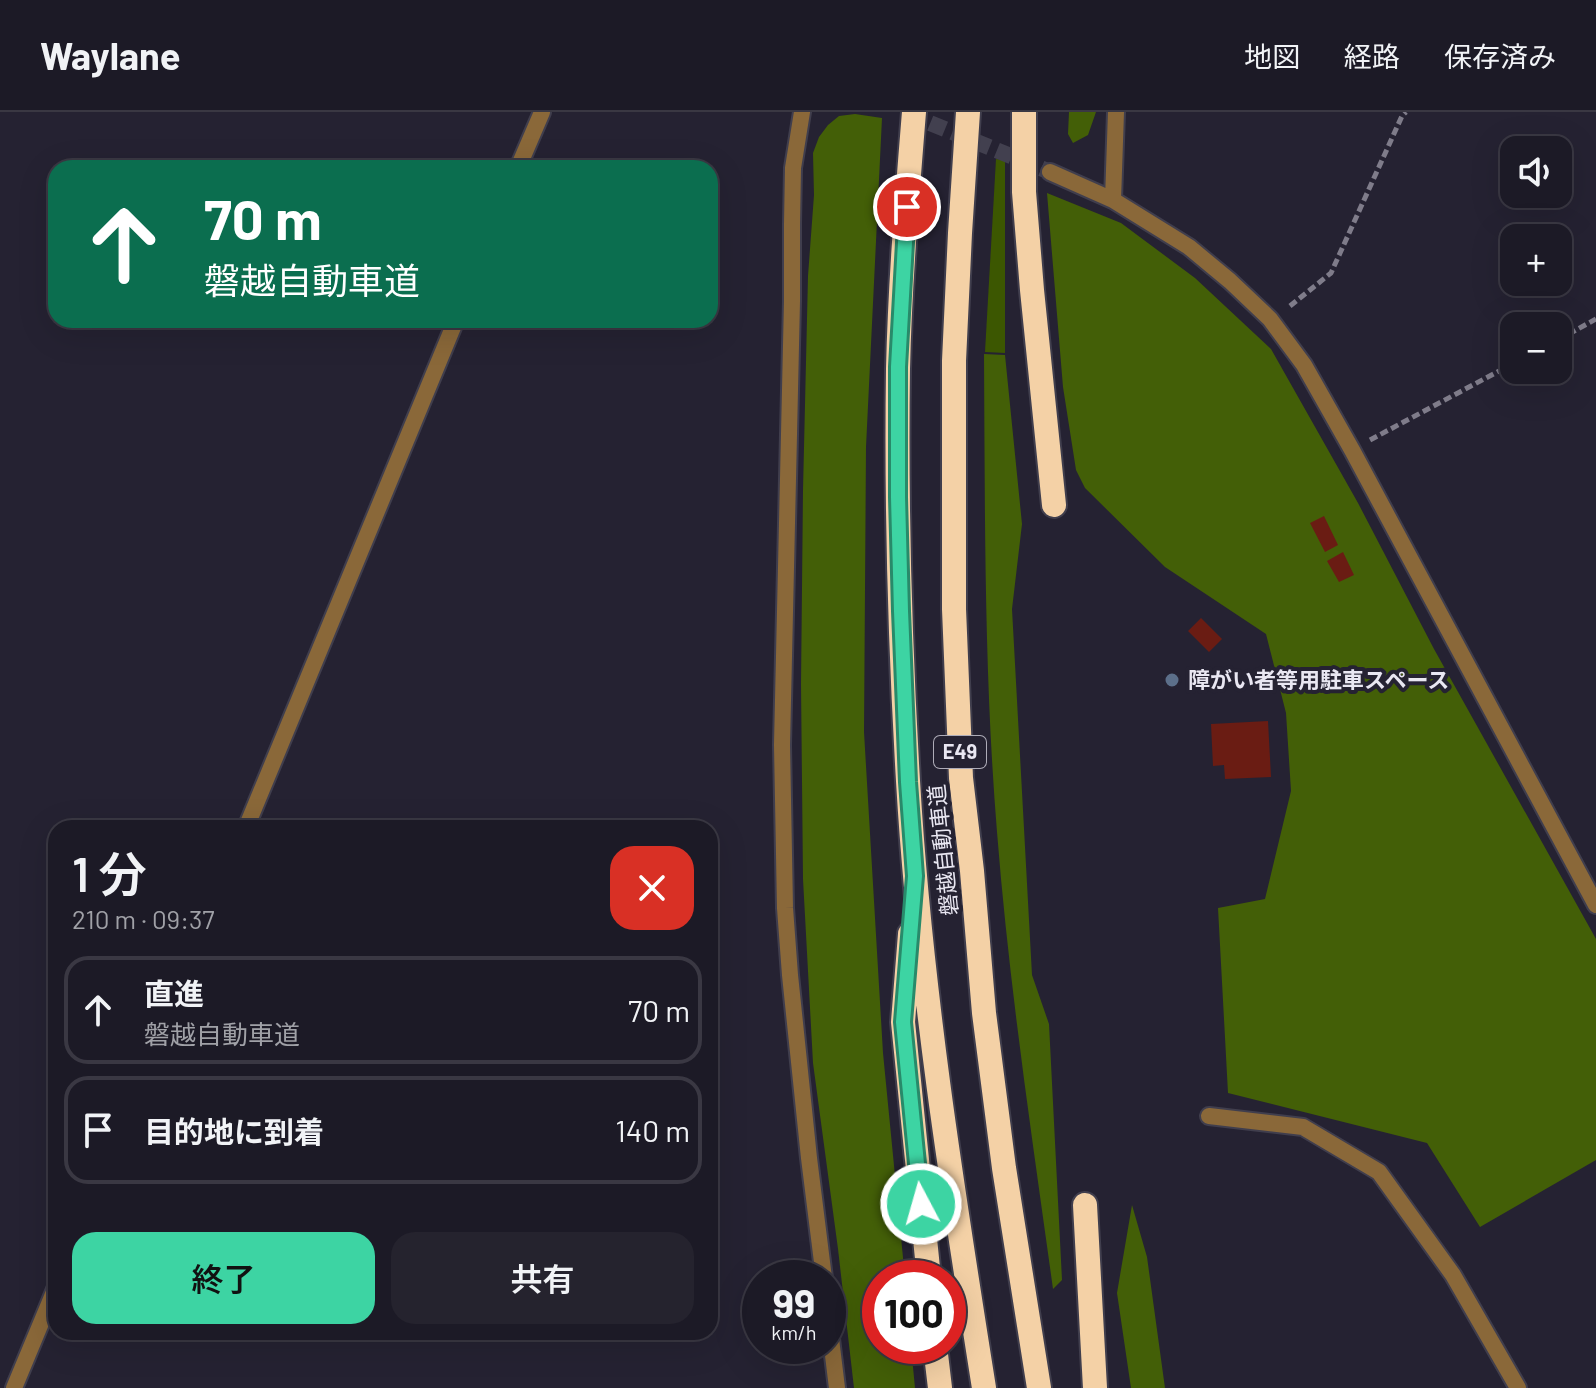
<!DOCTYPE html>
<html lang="ja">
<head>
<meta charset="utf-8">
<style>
	body { margin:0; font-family:Barlow,"Noto Sans JP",sans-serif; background:#25232e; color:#f1f3f6; height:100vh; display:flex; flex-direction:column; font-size:30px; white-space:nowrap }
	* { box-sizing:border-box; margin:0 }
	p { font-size:26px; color:#a0a1a7 }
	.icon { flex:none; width:44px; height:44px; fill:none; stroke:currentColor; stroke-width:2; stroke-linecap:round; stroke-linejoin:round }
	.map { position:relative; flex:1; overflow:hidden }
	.details { position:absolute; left:48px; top:708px; width:670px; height:520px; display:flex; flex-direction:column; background:#1c1a26; border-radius:24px; box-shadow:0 8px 32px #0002,0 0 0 2px #3a3843 }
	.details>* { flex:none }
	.guide { position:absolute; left:48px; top:48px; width:670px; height:168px; border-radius:24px; box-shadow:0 8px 32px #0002,0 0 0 2px #3a3843; background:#0b6e4f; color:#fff; overflow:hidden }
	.tools { position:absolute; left:1500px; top:24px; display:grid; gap:16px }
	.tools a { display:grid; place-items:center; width:72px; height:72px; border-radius:16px; background:#1c1a26; box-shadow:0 8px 32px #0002,0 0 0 2px #3a3843; font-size:40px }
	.speed { position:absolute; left:742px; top:1148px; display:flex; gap:16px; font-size:40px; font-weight:700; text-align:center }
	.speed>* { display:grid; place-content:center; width:104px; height:104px; border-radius:50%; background:#1c1a26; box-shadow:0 8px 32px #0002,0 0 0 2px #3a3843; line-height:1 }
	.speed small { font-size:20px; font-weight:400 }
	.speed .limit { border:12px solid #d22; background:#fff; color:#111 }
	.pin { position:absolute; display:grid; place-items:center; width:68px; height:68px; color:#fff; margin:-34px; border:4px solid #fff; border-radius:50%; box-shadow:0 2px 8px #0007 }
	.me { position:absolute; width:88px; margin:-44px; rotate:354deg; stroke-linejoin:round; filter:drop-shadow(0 0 6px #0008) }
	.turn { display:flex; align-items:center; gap:28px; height:168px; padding:0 24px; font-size:36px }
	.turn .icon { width:104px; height:104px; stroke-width:2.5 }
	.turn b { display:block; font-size:56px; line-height:68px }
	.round { display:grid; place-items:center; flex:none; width:84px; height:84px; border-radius:24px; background:#25232e }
	.overview { display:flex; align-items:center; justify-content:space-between; height:136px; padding:0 24px }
	h1 { font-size:48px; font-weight:600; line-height:60px }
	.cta { display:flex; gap:16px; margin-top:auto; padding:16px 24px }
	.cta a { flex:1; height:92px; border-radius:24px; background:#3dd4a3; color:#111; font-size:32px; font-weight:600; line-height:92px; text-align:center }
	.cta a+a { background:#25232e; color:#f1f3f6 }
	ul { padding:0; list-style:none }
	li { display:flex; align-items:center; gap:24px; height:108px; margin:0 16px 12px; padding:0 8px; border:4px solid #3a3843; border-radius:24px }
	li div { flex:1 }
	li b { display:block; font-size:30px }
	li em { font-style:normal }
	header { display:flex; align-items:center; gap:48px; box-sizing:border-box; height:112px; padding:0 40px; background:#1c1a26; border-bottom:2px solid #3a3843 }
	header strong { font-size:38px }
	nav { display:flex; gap:44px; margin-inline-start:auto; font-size:28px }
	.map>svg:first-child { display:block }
	.green { fill:#3c5701 }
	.forest { fill:#435f07 }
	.building { fill:#6a1c13 }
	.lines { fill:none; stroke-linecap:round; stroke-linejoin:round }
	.tertiary-tunnel { stroke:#42404f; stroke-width:16; stroke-dasharray:16 8; stroke-linecap:butt }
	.service-casing { stroke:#403e4d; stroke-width:20 }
	.minor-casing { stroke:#403e4d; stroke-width:20 }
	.tertiary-casing { stroke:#403e4d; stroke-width:20 }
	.motorway-casing { stroke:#403e4d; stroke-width:28 }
	.path { stroke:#7f7c8a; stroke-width:5; stroke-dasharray:8 4; stroke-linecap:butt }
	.service { stroke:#8a6839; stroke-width:16 }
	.minor { stroke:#8a6839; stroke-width:16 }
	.tertiary { stroke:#8a6839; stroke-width:16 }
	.motorway { stroke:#f4d1a6; stroke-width:24 }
	.route-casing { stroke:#288a6a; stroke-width:20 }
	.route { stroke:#3dd4a3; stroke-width:14 }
	.service-dot { fill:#5c6f8a; stroke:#252232; stroke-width:3 }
	.labels { text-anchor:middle; stroke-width:8; stroke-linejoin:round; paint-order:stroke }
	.shield { fill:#252232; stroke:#aeacb8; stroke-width:2 }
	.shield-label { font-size:20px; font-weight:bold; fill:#e9e7f2 }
	.poi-label { font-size:22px; font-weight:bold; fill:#e9e7f2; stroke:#252232; text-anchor:start }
	.street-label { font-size:22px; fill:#e9e7f2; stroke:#252232 }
</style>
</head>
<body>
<header>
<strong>Waylane</strong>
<nav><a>地図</a><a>経路</a><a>保存済み</a></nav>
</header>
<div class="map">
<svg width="1596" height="1276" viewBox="0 0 1596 1276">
	<rect width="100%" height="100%" fill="#252232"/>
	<path class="green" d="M996,47L1005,48V241L985,240Z"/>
	<path class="forest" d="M1069,0H1096L1088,23L1073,31L1068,22Z
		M855,2L882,6L866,335L864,620L883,941L905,1166H880V1234H911L915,1276H854L838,1137L813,951L803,767L801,572L803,378L808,164L814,83L813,41L819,25L828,13L839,4Z
		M1047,81L1121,111L1195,166L1271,237L1358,391L1434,537L1596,827V1048L1480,1115L1427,1031L1228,981L1218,796L1265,787L1291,679L1286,601L1266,522L1165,455L1085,376L1076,358L1063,275Z
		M984,242L1005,243L1022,412L1012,497L1032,863L1049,912L1062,1168L1053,1177C1032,1025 1009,873 997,720C984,561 985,401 984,242Z
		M1132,1093L1147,1145L1165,1276H1131L1117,1181Z"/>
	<path class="building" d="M1324,404L1338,433L1325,440L1310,411Z
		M1343,440L1354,463L1339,470L1327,449Z
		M1201,506L1222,527L1209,540L1188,519Z
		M1268,609L1271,665L1225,667L1224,653L1213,654L1211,612Z"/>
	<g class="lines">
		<path class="tertiary-tunnel" d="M908,2L1050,60"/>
		<g class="service-casing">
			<path id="service" d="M1209,1004L1303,1015L1379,1060L1453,1163L1518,1276"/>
		</g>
		<g class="minor-casing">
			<path id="minor" d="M518,56L542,0
				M246,716L456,208
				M14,1276L56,1175"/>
		</g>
		<g class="tertiary-casing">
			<path id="tertiary" d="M802,0L793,56L792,112V189L782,633L785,796L790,863L809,1046L824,1166
				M1050,60L1113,88L1189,135L1230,169L1270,207L1304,253L1352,338L1596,793
				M1113,88L1116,0
				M828,1202L837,1276"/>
		</g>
		<g class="motorway-casing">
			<path id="motorway" d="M914,0C907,86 900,171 898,257C896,394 900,532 908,669C920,873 952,1075 984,1276
				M968,0L960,121L954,249V497L961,666L972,759L984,901L1004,1056L1039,1276
				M1024,0V80L1032,178L1054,393
				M910,822L903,910L929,1166
				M1085,1093L1095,1276
				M935,1234L940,1276"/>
		</g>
		<path class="path" d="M1290,194L1331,161L1402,4L1406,0
			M1558,228L1596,207
			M1370,328L1514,251"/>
		<use href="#service" class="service"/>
		<use href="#minor" class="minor"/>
		<use href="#tertiary" class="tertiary"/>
		<use href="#motorway" class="motorway"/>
	</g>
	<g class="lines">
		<g class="route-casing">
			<path id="route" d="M907,95L898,255V385L901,499L908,670L915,764L903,910L921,1092"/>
		</g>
		<use href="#route" class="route"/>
	</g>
	<circle class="service-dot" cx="1172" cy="568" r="8"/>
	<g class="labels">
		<rect class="shield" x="934" y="624" width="52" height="32" rx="6"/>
		<g class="shield-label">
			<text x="960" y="647">E49</text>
		</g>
		<g class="poi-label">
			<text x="1188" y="576">障がい者等用駐車スペース</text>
		</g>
		<g class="street-label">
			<text transform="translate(943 738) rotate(-96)" y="8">磐越自動車道</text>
		</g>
	</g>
</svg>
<div class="tools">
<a><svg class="icon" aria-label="sound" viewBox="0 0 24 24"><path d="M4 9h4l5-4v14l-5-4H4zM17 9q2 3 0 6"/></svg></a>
<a>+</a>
<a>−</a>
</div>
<div class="speed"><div>99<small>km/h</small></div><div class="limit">100</div></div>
<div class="pin" style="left:907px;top:95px;background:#d93025"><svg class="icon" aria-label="arrive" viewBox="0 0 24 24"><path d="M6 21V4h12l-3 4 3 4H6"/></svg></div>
<svg class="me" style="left:921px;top:1092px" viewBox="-20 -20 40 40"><circle r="17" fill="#3dd4a3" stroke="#fff" stroke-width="3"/><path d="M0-11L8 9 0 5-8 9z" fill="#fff"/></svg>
<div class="guide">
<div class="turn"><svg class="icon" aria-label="ahead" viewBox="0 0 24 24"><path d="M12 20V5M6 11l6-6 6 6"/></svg><div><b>70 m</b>磐越自動車道</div></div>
</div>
<section class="details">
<div class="overview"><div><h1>1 分</h1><p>210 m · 09:37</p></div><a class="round" style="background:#d93025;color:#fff"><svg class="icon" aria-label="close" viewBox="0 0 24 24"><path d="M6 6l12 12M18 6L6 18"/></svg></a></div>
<ul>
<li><svg class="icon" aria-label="ahead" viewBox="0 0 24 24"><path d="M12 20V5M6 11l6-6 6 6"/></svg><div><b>直進</b><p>磐越自動車道</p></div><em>70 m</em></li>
<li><svg class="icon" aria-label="arrive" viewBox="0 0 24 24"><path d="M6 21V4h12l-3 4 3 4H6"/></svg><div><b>目的地に到着</b></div><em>140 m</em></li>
</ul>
<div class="cta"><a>終了</a><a>共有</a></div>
</section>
</div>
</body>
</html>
